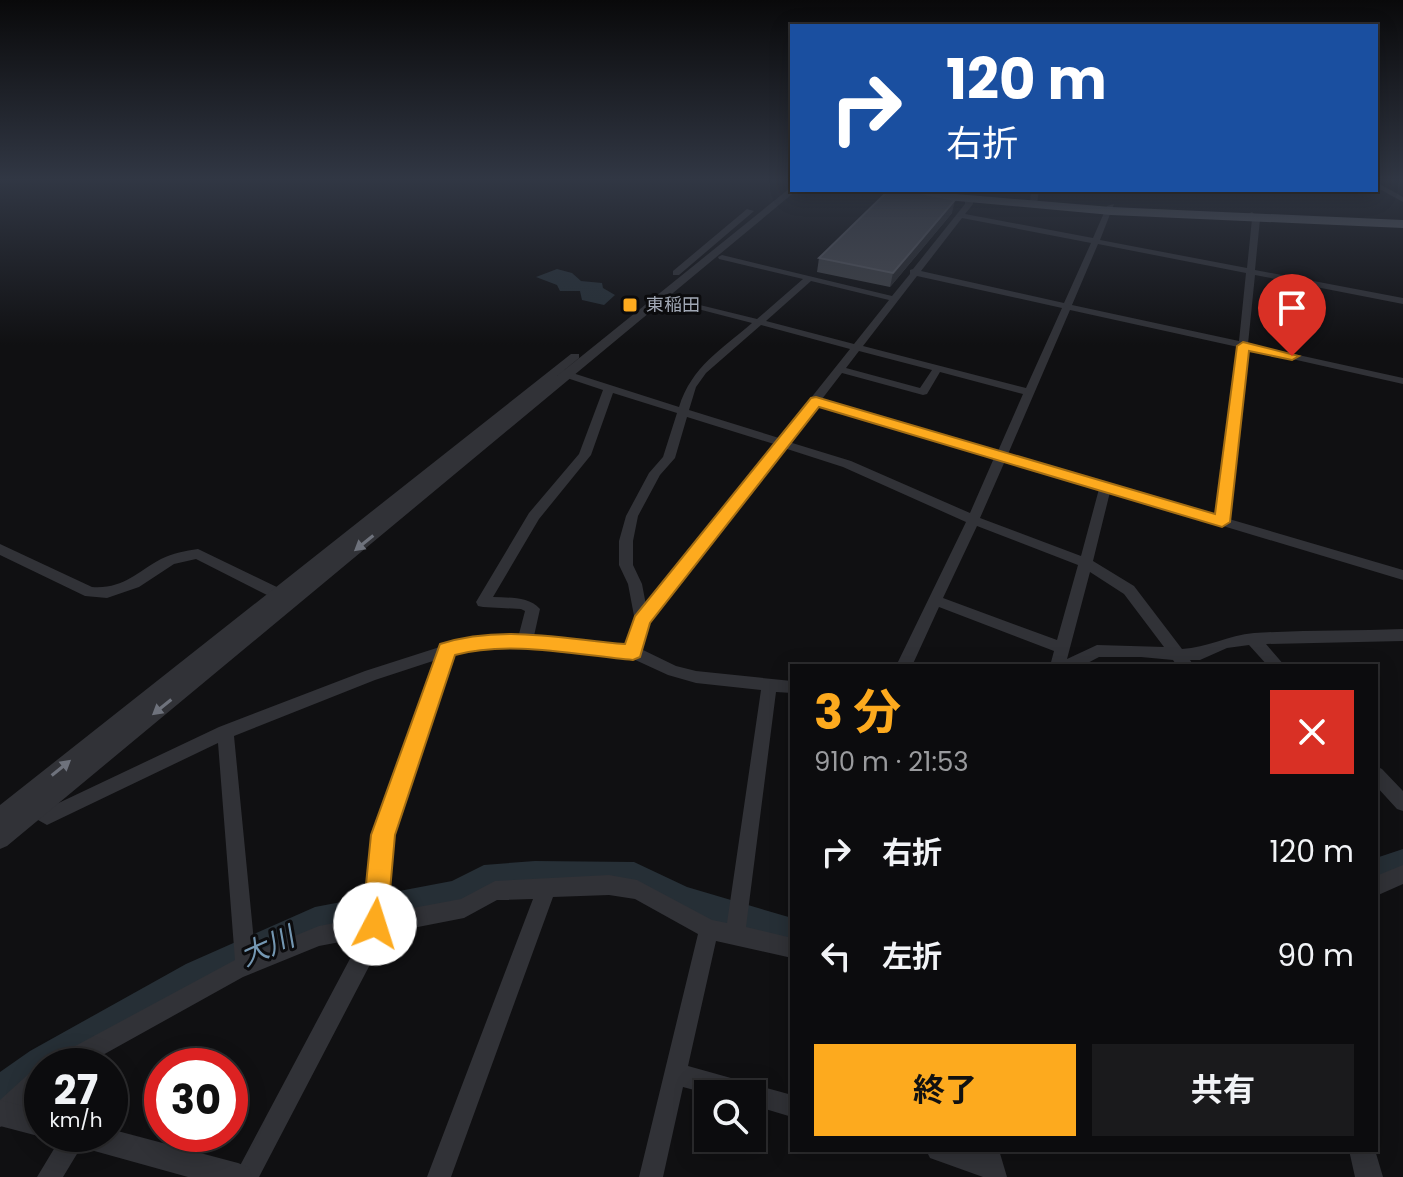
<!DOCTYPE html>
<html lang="ja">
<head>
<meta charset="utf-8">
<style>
	body { margin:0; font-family:Poppins,"Noto Sans JP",sans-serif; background:#1a1a1c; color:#f1f3f6; height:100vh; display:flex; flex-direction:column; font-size:30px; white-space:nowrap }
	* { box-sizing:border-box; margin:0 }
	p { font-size:26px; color:#9a9b9e }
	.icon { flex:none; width:44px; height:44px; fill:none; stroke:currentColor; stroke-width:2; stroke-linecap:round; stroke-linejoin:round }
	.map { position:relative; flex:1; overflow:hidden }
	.side { position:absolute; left:790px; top:664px; width:588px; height:488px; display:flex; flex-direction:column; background:#0c0c0e; border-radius:0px; box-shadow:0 4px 20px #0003,0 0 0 2px #2c2c2e }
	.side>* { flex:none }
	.top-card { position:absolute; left:790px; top:24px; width:588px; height:168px; border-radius:0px; box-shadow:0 4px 20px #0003,0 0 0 2px #2c2c2e; background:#1a4fa0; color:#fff; overflow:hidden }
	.buttons { position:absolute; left:694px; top:1080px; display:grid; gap:16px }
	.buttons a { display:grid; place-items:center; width:72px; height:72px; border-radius:0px; background:#0c0c0e; box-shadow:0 4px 20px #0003,0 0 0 2px #2c2c2e; font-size:40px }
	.speed { position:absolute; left:24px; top:1048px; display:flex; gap:16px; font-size:40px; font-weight:700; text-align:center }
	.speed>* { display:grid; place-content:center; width:104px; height:104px; border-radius:50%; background:#0c0c0e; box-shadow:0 4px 20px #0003,0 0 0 2px #2c2c2e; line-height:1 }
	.speed small { font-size:20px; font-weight:400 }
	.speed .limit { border:12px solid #d22; background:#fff; color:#111 }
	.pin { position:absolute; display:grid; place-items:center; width:68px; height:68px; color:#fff; margin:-82px -34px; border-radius:50% 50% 50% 0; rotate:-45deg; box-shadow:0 0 8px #0007 }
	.pin .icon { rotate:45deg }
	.me { position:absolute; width:88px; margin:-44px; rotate:5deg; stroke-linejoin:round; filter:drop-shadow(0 0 6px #0008) }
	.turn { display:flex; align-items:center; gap:28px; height:168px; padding:0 24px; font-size:36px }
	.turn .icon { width:104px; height:104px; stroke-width:2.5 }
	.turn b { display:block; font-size:56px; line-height:68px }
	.round { display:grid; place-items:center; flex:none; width:84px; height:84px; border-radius:0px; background:#1a1a1c }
	.headline { display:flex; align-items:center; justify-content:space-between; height:136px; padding:0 24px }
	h1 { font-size:48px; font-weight:700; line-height:60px; color:#fdaa1e }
	.action { display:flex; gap:16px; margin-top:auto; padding:16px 24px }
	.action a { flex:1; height:92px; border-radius:0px; background:#fdaa1e; color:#111; font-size:32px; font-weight:700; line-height:92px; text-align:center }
	.action a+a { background:#1a1a1c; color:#f1f3f6 }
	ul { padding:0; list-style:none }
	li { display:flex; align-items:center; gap:24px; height:104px; padding:0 24px }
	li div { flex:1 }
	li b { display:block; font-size:30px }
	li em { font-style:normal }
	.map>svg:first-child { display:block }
	.water { fill:#262f36 }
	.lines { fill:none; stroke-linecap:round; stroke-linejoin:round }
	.river { fill:#262f36; fill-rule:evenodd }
	.minor { fill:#313237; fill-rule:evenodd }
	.tertiary { fill:#313237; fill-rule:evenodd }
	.trunk { fill:#55585f; fill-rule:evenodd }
	.wall { fill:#414348 }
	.shaded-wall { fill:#292a2e }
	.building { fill:#4b4d54; stroke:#595b63; stroke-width:2 }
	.oneway { fill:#6e727c }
	.route { fill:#fdaa1e; stroke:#a46e14; stroke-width:2 }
	.poi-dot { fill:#fdaa1e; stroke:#0b0b0d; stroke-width:3 }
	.labels { text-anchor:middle; stroke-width:6; stroke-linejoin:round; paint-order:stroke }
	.far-poi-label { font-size:18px; fill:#a0a7b4; stroke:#0b0b0d; text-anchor:start }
	.near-water-label { font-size:28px; font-style:italic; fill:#7497b2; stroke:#0b0b0d }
</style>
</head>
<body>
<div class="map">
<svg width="1403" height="1177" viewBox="0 0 1403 1177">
	<rect width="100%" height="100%" fill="#101012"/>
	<path class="water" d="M557,269L572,273L581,281L602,283L603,288L615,295L604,305L582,300L580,291H560L557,285L536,277Z"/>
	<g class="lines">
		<path class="river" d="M1403,849V881L1376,890V858Z
			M535,861L634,862L687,887L792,918V952L683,919L632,894L535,893L488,897L457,914L317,941L212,990L77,1066H42V1088L14,1109L0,1114V1072L30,1051L186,964L315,907L452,881L484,865Z"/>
		<path class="minor" d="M1376,182L1403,197V202L1376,187Z
			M1031,190H1039L1037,204L1030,202Z
			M969,195L973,197V204L965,214L1093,238L1107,206L1114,204L1100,240L1247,268L1252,219L1248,214L1252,212L1260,219L1255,270L1403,298V304L1255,275L1248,344L1403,378V384L1248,349L1229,519L1403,570V580L1110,492L1093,561L1134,586L1182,649C1207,648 1228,635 1254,633C1303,630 1353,631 1403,629V641L1266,644L1285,666H1268L1249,645L1227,648L1200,660H1190L1194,666H1177L1173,660L1141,657H1099L1082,666H1050L1054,651L939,607L912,666H896L966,522L843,467L784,448L649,623L641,649L676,666L696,671L792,681V693L776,692L746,927L792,938V958L716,941L688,1066L792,1095V1117L752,1105V1094H709L683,1087L663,1177H639L698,934L635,899L609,895L553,897L451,1177H427L533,899L497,900L464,918L382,934L375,955L259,1177H234L361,938L319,946L243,977L83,1066H50L53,1058L235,960L218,743L47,825L29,815L26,809L29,803L35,801L48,808L219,727L365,671L474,636L519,634L525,611L521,609L483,607L478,606L476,602L529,513L579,454L603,390L552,373V369H560L679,407C692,366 721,350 752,323L659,299V295L757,319L803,279L719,259L718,257L722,255L892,296L910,274V270L913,269L965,204V197ZM962,218L1091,243L1064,303L921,271ZM1098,244L1246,273L1239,341L1072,305ZM917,276L1062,308L1026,388L863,346ZM811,281L889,300L854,344L766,321ZM1070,310L1238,347L1217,515L1008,454ZM761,325L850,349L779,438L689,410L696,387L706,373ZM859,351L932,370L920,388L846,368ZM940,372L1023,394L998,451L822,399L842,373L923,395L927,394ZM613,393L677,413L663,457L649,473L626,516L619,541V565L628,584L635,621L627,646L564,641L534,636L540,609C528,596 510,598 493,597L539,519L591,455ZM817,405L994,458L970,513L851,461L789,442ZM687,417L774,444L646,605L642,584L633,565V541L638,516L660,475L675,458ZM1005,461L1099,489L1081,556L980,518ZM977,526L1078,565L1057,640L943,598ZM1090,572L1124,594L1164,647L1097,645L1067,659ZM525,646L564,653L631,658L668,675L696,683L761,690L727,923L712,920L637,880L609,875L495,881L461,899L386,913L392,835L453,655L474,648ZM436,660L374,835L366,917L319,926L255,952L234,736L375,680Z
			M0,544L92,587C124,589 135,573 161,559C173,553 185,551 198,549L283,590L285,594L278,599L273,598L196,559L174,564L139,587L107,598L85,596L0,555Z
			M1376,766L1382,769L1403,791V811L1397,809L1376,786Z
			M1403,865V884L1376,896V876Z
			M42,1066V1092L8,1123L0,1127V1100L34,1069Z
			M63,1134H89L63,1177H37Z
			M926,1150H999L1007,1177H983L930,1158Z"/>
		<path class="tertiary" d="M790,188L797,190L7,846L0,849V805L571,354H579V358L552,380Z
			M747,209L754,211L679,275H673V271Z
			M0,1100L42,1111V1134H50L42,1137L0,1126Z
			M110,1129L238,1163L248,1167L252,1177H188L80,1147L71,1143L67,1134H110Z
			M1349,1150H1375L1383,1177H1355Z"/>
		<path class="trunk" d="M864,190H909L1111,207L1403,220V228L1111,215L870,193Z"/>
	</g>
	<path class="wall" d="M952,213L890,287L817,272L819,258Z"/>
	<path class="shaded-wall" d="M955,200L952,213L890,287L893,273Z"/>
	<path class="building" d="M889,190H905L955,200L893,273L819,258Z"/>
	<defs><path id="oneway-solid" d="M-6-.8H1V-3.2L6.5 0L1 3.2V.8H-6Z" transform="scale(2)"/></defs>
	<g class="oneway">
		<use href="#oneway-solid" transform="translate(364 543) rotate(141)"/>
		<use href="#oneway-solid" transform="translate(162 707) rotate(141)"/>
		<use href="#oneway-solid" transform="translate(61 768) rotate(-39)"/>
	</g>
	<linearGradient id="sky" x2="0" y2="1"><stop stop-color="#09090a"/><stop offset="0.52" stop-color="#313744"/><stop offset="1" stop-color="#313744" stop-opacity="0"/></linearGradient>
	<rect width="1403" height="345" fill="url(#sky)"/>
	<path class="route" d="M1243,342L1299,356L1292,360L1249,351L1230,522L1222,527L819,407L650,623L640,657L633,660C576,655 510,640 455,655L395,835L387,924L384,933L375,937L366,933L362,924L371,835L440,644C501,624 563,639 625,644L635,616L811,398L816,397L1215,514L1237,346Z"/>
	<rect class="poi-dot" x="622" y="297" width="16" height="16" rx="4"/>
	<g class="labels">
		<g class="far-poi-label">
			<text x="646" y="311">東稲田</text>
		</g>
		<g class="near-water-label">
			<text transform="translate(267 946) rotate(-24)" y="10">大川</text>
		</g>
	</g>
</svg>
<div class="buttons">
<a><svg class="icon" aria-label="search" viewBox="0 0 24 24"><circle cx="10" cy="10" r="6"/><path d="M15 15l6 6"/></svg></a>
</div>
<div class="speed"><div>27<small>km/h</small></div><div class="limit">30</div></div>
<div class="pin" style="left:1292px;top:356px;background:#d93025"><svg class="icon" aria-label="arrive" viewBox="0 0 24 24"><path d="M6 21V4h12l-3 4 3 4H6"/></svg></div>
<svg class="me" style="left:375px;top:924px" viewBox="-20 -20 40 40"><circle r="19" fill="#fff"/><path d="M0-13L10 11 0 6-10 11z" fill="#fdaa1e"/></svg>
<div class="top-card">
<div class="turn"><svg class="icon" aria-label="right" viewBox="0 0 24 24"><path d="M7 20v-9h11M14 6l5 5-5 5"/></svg><div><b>120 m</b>右折</div></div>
</div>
<section class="side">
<div class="headline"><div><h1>3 分</h1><p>910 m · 21:53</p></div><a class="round" style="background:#d93025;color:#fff"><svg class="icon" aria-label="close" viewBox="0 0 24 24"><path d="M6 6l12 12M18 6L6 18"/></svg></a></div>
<ul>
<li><svg class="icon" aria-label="right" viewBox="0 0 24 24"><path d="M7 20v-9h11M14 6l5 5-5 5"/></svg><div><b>右折</b></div><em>120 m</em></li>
<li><svg class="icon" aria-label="left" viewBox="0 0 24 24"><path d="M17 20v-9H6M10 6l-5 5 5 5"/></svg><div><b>左折</b></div><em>90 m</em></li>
</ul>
<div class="action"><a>終了</a><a>共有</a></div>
</section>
</div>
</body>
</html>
